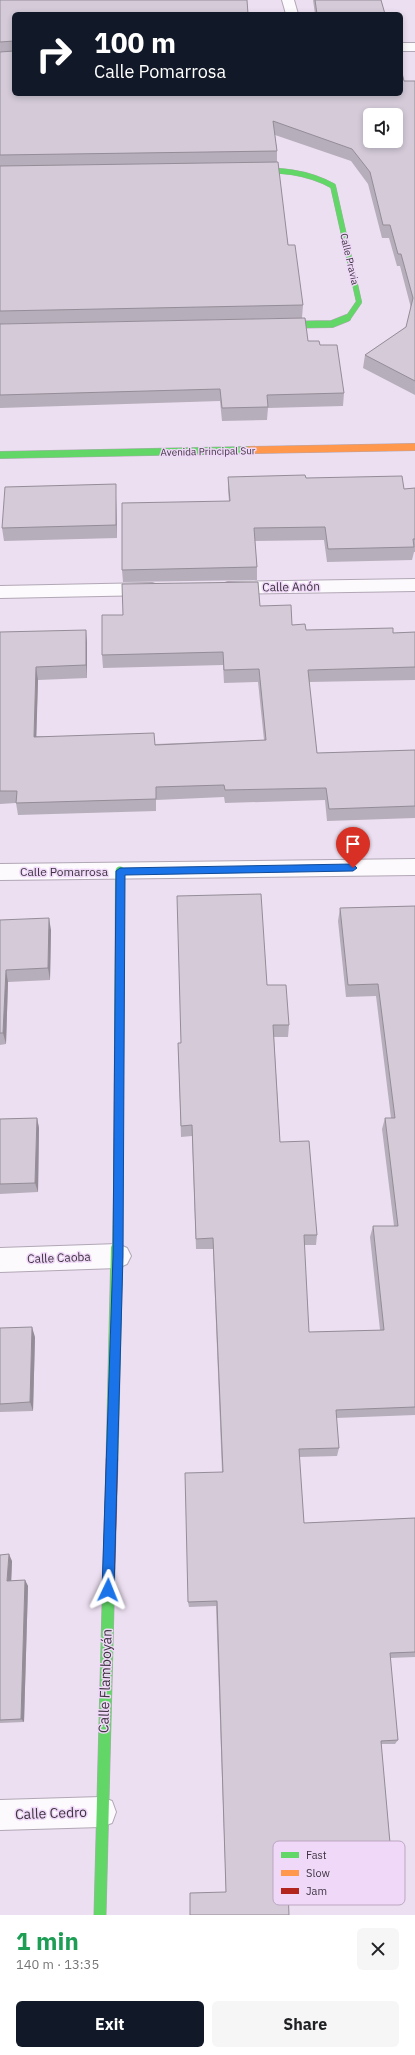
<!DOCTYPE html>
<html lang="en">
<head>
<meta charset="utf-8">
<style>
	body { margin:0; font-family:"IBM Plex Sans",sans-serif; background:#f6f6f6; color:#202124; height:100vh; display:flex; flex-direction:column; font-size:15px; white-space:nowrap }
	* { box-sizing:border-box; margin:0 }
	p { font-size:13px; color:#757577 }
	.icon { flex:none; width:22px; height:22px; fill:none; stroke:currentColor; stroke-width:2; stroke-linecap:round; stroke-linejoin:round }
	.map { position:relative; height:1915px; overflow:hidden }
	.side { display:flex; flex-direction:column; background:#fff; flex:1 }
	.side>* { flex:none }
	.top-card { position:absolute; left:12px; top:12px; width:391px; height:84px; border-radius:6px; box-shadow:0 2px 6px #0003; background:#111827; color:#fff; overflow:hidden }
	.buttons { position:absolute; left:363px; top:108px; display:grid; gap:8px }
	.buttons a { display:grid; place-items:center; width:40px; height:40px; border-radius:6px; background:#fff; box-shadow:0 2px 6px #0003; font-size:20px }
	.pin { position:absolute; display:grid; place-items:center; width:34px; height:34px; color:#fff; margin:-41px -17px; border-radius:50% 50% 50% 0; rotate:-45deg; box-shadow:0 0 4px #0007 }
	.pin .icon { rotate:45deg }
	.me { position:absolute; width:44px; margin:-22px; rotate:2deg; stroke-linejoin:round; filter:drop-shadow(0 0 3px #0008) }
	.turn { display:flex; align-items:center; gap:14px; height:84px; padding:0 16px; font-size:18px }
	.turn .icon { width:52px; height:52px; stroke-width:2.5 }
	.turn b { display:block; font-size:28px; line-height:34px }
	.round { display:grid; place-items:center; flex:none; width:42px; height:42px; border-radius:6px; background:#f6f6f6 }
	.summary { display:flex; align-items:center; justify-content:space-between; height:68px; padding:0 16px }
	h1 { font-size:24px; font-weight:700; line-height:30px; color:#1e9e55 }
	.primary-button { display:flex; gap:8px; margin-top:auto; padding:8px 16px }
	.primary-button a { flex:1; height:46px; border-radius:6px; background:#111827; color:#fff; font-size:16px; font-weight:700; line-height:46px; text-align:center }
	.primary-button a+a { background:#f6f6f6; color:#202124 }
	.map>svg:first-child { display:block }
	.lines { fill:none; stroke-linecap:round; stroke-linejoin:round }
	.street-casing { stroke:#b1a7b5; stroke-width:2 }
	.fast-far3-casing { stroke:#b1a7b5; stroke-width:6 }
	.fast-far2-casing { stroke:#b1a7b5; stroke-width:8 }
	.fast-far1-casing { stroke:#b1a7b5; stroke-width:10 }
	.fast-casing { stroke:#b1a7b5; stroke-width:13 }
	.slow-far1-casing { stroke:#b1a7b5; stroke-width:8 }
	.slow-casing { stroke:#b1a7b5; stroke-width:10 }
	.jam-casing { stroke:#b1a7b5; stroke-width:13 }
	.street { fill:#fcfafd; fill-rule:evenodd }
	.fast-far3 { stroke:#63d668; stroke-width:5.5 }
	.fast-far2 { stroke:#63d668; stroke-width:7 }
	.fast-far1 { stroke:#63d668; stroke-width:9 }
	.fast { stroke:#63d668; stroke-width:12 }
	.slow-far1 { stroke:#ff974d; stroke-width:7 }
	.slow { stroke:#ff974d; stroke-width:9 }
	.jam { stroke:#b3261e; stroke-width:12 }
	.wall { fill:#b6aeba }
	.shaded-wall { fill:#948d97 }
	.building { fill:#d4cad8; stroke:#948d97; fill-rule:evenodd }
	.route { fill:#1a73e8; stroke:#114b97 }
	.labels { text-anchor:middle; stroke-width:3; stroke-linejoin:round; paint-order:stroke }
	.far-street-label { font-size:10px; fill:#3e3541; stroke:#f0d8f8 }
	.street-label { font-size:12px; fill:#3e3541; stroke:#f0d8f8 }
	.near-street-label { font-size:14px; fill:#3e3541; stroke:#f0d8f8 }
	.key { fill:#f0d8f8; stroke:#bba7c1; stroke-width:1 }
	.key-label { font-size:11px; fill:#3e3541 }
</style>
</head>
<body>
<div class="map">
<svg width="415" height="1915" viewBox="0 0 415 1915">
	<rect width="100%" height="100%" fill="#ecdff1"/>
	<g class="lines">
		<g class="street-casing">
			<path id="street" d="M282,0H294L298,14H286Z
				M401,43H415V51H401Z
				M415,579V591L228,594L222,592L219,588L222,584L228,582Z
				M152,583L158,585L161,589L158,593L152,595L0,598V586Z
				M415,859V875L0,880V864Z
				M118,1244L127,1248L131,1256L127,1264L118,1268L0,1272V1248Z
				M101,1797L112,1801L116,1812L112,1823L101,1827L0,1830V1800Z"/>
		</g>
		<g class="fast-far3-casing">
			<path id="fast-far3" d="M249,170C280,170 306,171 333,186L359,302L348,318L344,319"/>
		</g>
		<g class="fast-far2-casing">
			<path id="fast-far2" d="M276,325L332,324L347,318
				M0,455L249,450"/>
		</g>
		<g class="fast-far1-casing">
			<path id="fast-far1" d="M119,1041L120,871
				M117,1249L118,1189"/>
		</g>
		<g class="fast-casing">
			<path id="fast" d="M112,1460L117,1248
				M100,1915L109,1568"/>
		</g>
		<g class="slow-far1-casing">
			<path id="slow-far1" d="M249,450L415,447"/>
		</g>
		<g class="slow-casing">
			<path id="slow" d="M118,1189L119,1041"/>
		</g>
		<g class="jam-casing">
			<path id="jam" d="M109,1568L112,1460"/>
		</g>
		<use href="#street" class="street"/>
		<use href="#fast-far3" class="fast-far3"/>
		<use href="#fast-far2" class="fast-far2"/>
		<use href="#fast-far1" class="fast-far1"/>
		<use href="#fast" class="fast"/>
		<use href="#slow-far1" class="slow-far1"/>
		<use href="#slow" class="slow"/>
		<use href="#jam" class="jam"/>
	</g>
	<path class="wall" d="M0,0L14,14L404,81H415V395L363,368L365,355L406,327L411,308L400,266H397L389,238H382L368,184L351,161L275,135L277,151V162L288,245L303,305L302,318L0,324Z
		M313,0H381L385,14H315Z
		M0,324L308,341L320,345L344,393L343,406L268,408L267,420L222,421L220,401L0,408Z
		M228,477L306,478L404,489L415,488V552H414L412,560L327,562L324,540L255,541L257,567V580L123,582L122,570L229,501L228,490Z
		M116,484V497L117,538L4,541L2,528Z
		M260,606L292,625L306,630L393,633L415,632V680L309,682L317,753L415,750V818L327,821L325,800L225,803L224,797L156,800V811L18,815L16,803L0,804V632L87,642V678L38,680L36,736L155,744L264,740L258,682L224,683L223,665L103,668L102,655L123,615Z
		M415,906V1415L336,1418L339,1448L337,1456L299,1457L304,1523L415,1518V1657L390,1658L398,1740L395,1744H381L390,1843L386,1844L286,1848L226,1892L216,1606L189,1607L188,1602L222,1472L213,1249H196L192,1136L181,1137L178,1043H181L267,985L289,1025L288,1037H274L280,1142L317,1235L316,1245H304L309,1332L380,1330L370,1237L373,1226H394L382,1129L385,1118H391L376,996L346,997L338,921L340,908Z
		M0,920L51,930L50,980L8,982L6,1044L0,1045Z
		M37,1118L39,1128L38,1192L0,1194V1119Z
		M0,1328L35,1337L33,1411L0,1412Z
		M0,1555L12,1561L11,1581L25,1580L28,1586L24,1722L0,1723Z"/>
	<path class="shaded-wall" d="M116,484V497L117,538L116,525Z
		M86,630L87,642V678L86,665Z
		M36,667L38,680L36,749L34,737Z
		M49,918L51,930L50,980L48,968Z
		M6,970L8,982L6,1044L3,1033Z
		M37,1118L39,1128L38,1192L35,1183Z
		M32,1327L35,1337L33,1411L30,1402Z
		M9,1554L12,1561L11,1587L7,1581Z
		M25,1580L28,1586L24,1722L21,1719Z"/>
	<path class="building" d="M0,0H247L248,14H14V94H401V69L404,81H415V381L365,355L406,327L413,298L401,254H398L390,225H383L370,172L352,149L273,121L277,151L0,155V52L14,51V41L0,42ZM370,115H396V141H370Z
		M315,0H381L385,14H317Z
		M278,162L288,245H295L303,305L0,311V166Z
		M305,318L308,341H319L320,345H337L344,393L267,395L268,407L222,408L220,389L0,395V324Z
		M305,475L306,478L402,476L404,489L415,488V539H413L414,547L328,549L325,527L254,528L257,567L122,570V503L230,501L228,477Z
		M116,484V525L2,528L5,487Z
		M258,582L260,606L291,605L292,625L305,624L306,630L393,628V633L415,632V667L308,670L317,753L415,750V806L329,809L326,788L225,790L224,785L156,787V799L16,803L17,791H0V632L86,630V665L36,667L34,737L154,733L155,745L266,740L259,669L224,670L223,652L102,655V615H123L122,584Z
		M261,894L267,985H286L289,1025H273L280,1142L309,1141L317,1235H304L309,1332L384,1330L373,1226H398L385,1118H395L378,984L348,985L340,908L415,906V1407L336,1410L339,1448L299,1449L304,1523L415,1518V1652L390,1653L398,1740L381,1741L390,1843L286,1847L289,1915H190V1893L226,1892L217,1601L188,1602L185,1473L223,1472L213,1238L196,1239L192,1125L181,1126L178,1043H181L177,896Z
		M49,918L48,968L6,970L3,1033H0V920Z
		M37,1118L35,1183L0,1184V1119Z
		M32,1327L30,1402L0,1404V1328Z
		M9,1554L7,1581L25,1580L21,1719L0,1720V1555Z"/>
	<path class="route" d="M353,864L357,868L353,871L125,875L123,1256L114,1590L112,1594L108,1596L104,1594L102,1590L113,1256L116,871L120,868Z"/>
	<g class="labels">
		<g class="far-street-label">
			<text transform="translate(350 259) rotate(77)" y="4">Calle Pravia</text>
			<text transform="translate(208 451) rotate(-1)" y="4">Avenida Principal Sur</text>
		</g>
		<g class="street-label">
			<text transform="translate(291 587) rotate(-1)" y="4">Calle Anón</text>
			<text x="64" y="876">Calle Pomarrosa</text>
			<text transform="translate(59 1258) rotate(-2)" y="4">Calle Caoba</text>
		</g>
		<g class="near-street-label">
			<text transform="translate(105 1681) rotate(-88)" y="5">Calle Flamboyán</text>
			<text transform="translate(51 1813) rotate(-2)" y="5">Calle Cedro</text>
		</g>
	</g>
	<rect x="273" y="1841" width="132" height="64" rx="6" class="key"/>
	<rect x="281" y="1852" width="18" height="6" fill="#63d668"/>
	<rect x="281" y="1870" width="18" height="6" fill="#ff974d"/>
	<rect x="281" y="1888" width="18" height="6" fill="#b3261e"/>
	<g class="key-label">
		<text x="306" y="1859">Fast</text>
		<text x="306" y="1877">Slow</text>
		<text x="306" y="1895">Jam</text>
	</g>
</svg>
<div class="buttons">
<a><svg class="icon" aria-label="sound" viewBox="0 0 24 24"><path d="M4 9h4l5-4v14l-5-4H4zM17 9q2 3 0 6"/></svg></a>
</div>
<div class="pin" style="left:353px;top:868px;background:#d93025"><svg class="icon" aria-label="arrive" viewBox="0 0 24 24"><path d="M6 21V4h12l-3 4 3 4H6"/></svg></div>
<svg class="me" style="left:108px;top:1590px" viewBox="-20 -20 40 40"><path d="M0-17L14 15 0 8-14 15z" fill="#1a73e8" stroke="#fff" stroke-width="4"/></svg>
<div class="top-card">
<div class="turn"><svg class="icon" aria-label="right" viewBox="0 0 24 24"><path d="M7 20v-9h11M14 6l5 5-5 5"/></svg><div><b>100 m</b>Calle Pomarrosa</div></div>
</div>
</div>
<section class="side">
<div class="summary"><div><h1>1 min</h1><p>140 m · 13:35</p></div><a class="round"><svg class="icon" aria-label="close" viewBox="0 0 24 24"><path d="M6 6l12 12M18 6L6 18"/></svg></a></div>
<div class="primary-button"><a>Exit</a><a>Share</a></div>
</section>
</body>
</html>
